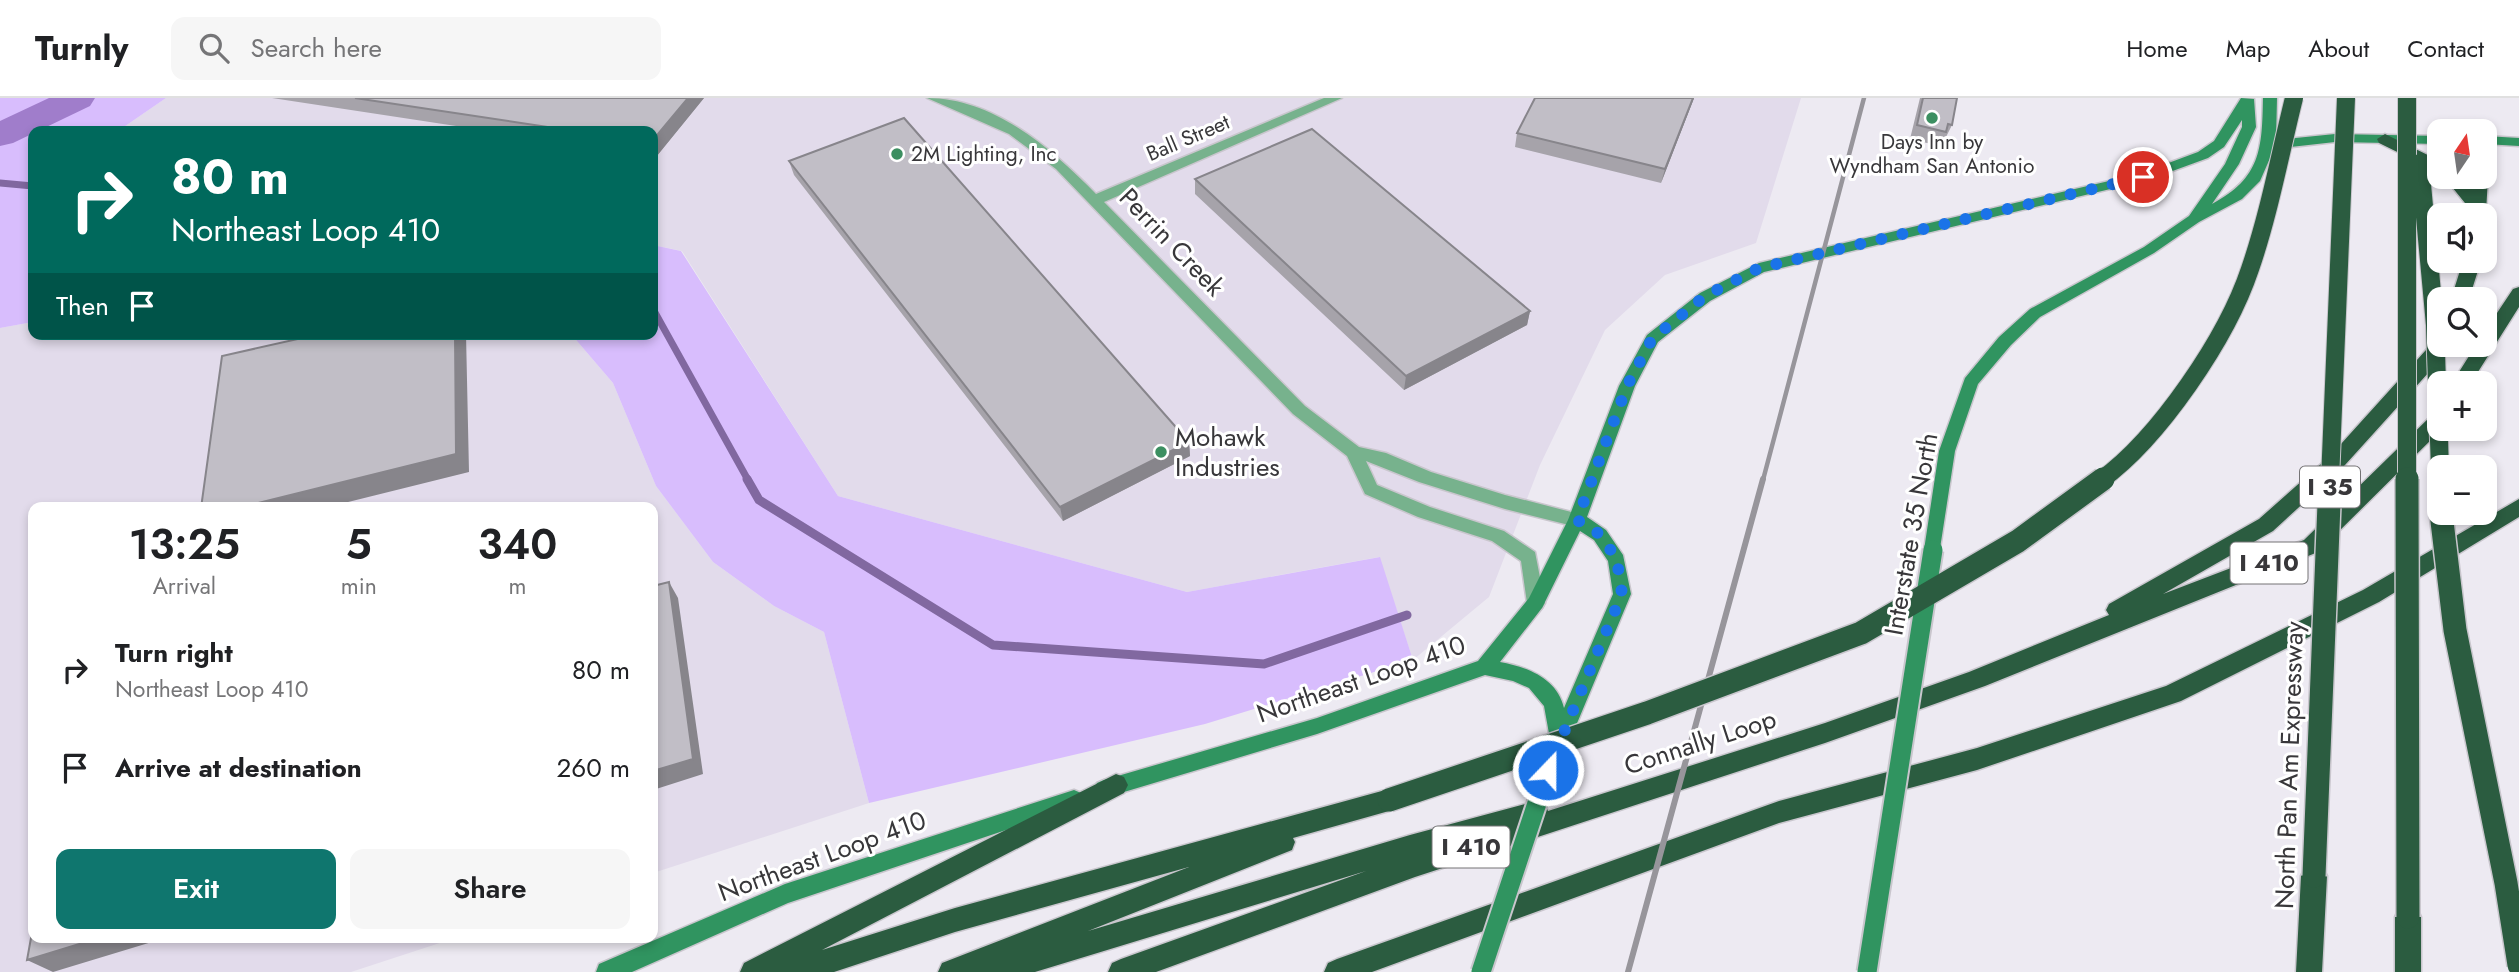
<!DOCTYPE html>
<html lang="en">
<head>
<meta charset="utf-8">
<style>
	body { margin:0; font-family:Jost,sans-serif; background:#f6f6f6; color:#202124; height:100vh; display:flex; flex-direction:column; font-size:26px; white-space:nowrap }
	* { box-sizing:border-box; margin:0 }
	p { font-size:23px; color:#757577 }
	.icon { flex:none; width:38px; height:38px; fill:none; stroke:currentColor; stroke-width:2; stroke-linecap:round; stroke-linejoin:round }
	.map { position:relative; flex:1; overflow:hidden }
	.side { position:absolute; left:28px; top:404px; width:630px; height:441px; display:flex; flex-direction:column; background:#fff; border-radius:14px; box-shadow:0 4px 10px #0003 }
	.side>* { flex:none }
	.hud { position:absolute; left:28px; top:28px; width:630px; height:214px; border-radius:14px; box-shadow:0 4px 10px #0003; background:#00695c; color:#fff; overflow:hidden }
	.needle { width:46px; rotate:13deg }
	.controls { position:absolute; left:2427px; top:21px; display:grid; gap:14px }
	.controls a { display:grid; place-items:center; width:70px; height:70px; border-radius:14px; background:#fff; box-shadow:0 4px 10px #0003; font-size:35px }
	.pin { position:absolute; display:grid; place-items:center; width:60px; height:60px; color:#fff; margin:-30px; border:4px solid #fff; border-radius:50%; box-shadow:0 2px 7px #0007 }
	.me { position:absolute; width:77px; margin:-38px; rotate:22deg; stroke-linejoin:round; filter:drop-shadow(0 0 5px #0008) }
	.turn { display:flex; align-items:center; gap:24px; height:147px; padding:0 28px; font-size:32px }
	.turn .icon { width:91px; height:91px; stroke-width:2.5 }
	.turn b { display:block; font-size:49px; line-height:60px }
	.then { display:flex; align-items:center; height:66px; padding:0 28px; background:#0003; gap:14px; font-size:26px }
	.eta { display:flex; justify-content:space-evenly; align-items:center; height:119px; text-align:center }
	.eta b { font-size:42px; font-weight:600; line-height:49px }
	.cta { display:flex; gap:14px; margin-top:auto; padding:14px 28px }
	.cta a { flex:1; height:80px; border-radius:14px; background:#0f766e; color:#fff; font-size:28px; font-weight:600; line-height:80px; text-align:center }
	.cta a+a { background:#f6f6f6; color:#202124 }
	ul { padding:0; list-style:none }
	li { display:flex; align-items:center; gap:21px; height:98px; padding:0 28px }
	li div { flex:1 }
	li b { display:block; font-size:26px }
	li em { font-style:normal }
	header { display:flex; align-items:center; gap:42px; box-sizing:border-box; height:98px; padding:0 35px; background:#fff; border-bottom:2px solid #e0e0e0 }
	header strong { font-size:33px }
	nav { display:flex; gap:38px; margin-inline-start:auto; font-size:24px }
	.search { width:490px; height:63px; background:#f6f6f6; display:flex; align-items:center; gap:18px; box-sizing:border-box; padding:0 24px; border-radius:14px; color:#757577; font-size:26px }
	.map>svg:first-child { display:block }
	.built { fill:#e2dbeb }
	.green { fill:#d8bdfd }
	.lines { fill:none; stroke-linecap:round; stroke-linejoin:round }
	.stream-far1 { stroke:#8168a0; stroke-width:7 }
	.stream { stroke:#8168a0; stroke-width:9 }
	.river { fill:#a07dcb; fill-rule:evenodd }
	.minor-casing { stroke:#c9c6cd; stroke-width:3 }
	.secondary-casing { stroke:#c9c6cd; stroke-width:3 }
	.motorway-casing { stroke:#c9c6cd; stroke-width:3 }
	.minor { fill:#77b28d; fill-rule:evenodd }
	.secondary { fill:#309460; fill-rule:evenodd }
	.motorway { fill:#2b5c40; fill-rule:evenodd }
	.rail-far1 { stroke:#97959b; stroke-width:4.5 }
	.rail { stroke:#97959b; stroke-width:6 }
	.secondary-bridge-casing { stroke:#c9c6cd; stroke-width:23; stroke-linecap:butt }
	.motorway-bridge-far1-casing { stroke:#c9c6cd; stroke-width:20; stroke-linecap:butt }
	.motorway-bridge-casing { stroke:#c9c6cd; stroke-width:26; stroke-linecap:butt }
	.secondary-bridge { stroke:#309460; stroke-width:19 }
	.motorway-bridge-far1 { stroke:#2b5c40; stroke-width:18 }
	.motorway-bridge { stroke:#2b5c40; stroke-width:23 }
	.wall { fill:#a6a3aa }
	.shaded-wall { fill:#87858b }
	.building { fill:#c1bec6; stroke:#87858b; stroke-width:2 }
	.route { stroke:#1a73e8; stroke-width:12; stroke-dasharray:0 21.6 }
	.poi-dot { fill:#3c8f61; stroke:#fff; stroke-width:2.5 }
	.labels { text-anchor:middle; stroke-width:6; stroke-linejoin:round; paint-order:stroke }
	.far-street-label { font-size:21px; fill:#38373a; stroke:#fff }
	.far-poi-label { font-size:21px; fill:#38373a; stroke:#fff }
	.shield { fill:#fff; stroke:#747375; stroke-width:2 }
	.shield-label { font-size:24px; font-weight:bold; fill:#38373a }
	.street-label { font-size:26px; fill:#38373a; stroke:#fff }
	.poi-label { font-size:26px; fill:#38373a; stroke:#fff; text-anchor:start }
</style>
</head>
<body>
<header>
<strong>Turnly</strong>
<div class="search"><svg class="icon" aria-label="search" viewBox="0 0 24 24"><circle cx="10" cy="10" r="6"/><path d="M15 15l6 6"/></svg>Search here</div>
<nav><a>Home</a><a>Map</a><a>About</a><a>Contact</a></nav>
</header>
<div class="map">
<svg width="2519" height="874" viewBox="0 0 2519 874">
	<rect width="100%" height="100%" fill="#edeaf2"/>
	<path class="built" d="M166,0H1801L1756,145L1665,177L1605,232L1540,367L1489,499L1413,562L1379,459L1187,494L838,398L682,153L653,147V33H118Z
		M33,224V236H571L613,285L656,388L713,464L774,508L824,534L869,705L653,775V410H33V840H455L351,874H0V230Z"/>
	<path class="green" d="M0,0H166L118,33H33V224L0,230Z
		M653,147L681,153L838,398L1187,494L1380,459L1413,562L1205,626L869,705L824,534L774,508L713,464L656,388L613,285L571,236H653Z"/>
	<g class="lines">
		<path class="stream-far1" d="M0,85L33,88
			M653,211L748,382"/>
		<path class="stream" d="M747,381L759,402L993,547L1264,566L1407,517"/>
		<path class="river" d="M49,0H95L90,8L13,45L0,48V23Z"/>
		<g class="minor-casing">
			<path id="minor" d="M927,0C994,0 1052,51 1096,96L1324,0H1342L1104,104L1305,308L1359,349L1386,355L1431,374L1505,397L1583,417L1586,422L1583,427L1577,429L1505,411L1419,384L1366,363L1377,387L1430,409L1504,433L1535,454L1545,505L1542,510L1536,512L1530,510L1527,505L1521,463L1492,443L1418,419L1365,396L1347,358L1293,316L1056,71L1009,36Z"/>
		</g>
		<g class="secondary-casing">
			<path id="secondary" d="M2241,0L2254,1L2256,29L2239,66L2212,106C2261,80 2262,51 2263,0H2277L2276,42L2335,36L2440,38V46L2335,44L2274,51L2260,83L2242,101L2199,124L2154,155L2040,219L2011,247L1978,286L1955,353L1939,457H1927L1924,452L1939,353L1965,280L1999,239L2030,211L2144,149L2189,118L2225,66L2242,29V22L2224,49L2208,60L2148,82L1764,174L1710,203L1658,244L1635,288L1587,419L1606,432L1623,457L1631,496L1555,678L1548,681L1541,678L1538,672L1550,641L1544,608L1529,590L1513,583L1485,577L1317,636L1104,700L1097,697L1094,691L1097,685L1104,682L1317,620L1478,563L1529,500L1568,422L1619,288L1647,237L1700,195L1759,165L2139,76L2198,54L2214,43ZM1580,433L1594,442L1608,463L1613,496L1564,610C1557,580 1527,569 1500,564L1542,510Z
				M2485,38L2519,40V48L2485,46Z
				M1074,692L1081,695L1084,701L1081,707L788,805L632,874H596L599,866L785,786Z"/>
		</g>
		<g class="motorway-casing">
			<path id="motorway" d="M2385,36L2440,63V75L2379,45L2377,41Z
				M2486,75L2488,79L2486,115L2470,117L2469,110L2444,79H2461L2471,90L2472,79H2485Z
				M2463,163H2481L2469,201H2451Z
				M2519,189V209L2471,285H2452L2476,247H2485V233L2513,191Z
				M2440,241V247H2451L2449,252L2345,367L2273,433L2163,496L2304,442L2433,316L2440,314V331H2442L2318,454L1985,588L1825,645L1415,779L1156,874H1108L1112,865L1121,861L1366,773L1035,874H938L942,865L1189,769L955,834L834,874H740L744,865L1116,676L1124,679L1128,687L1124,695L822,852L955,810L1389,691L1398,694L1401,702L1398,710L1389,713L1293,740L1295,744L1292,752L1088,833L1410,737L1536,703L1545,706L1548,713L1825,625L1969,574L2109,517L2106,512L2109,506L2259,421L2331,357L2435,242Z
				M2519,401V419L2379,504L2181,603L1977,672L1779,725L1372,874H1324L1328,865L1337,861L1779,703L1977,650L2166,588L2363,492Z
				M2314,766L2323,770L2327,778L2322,874H2296L2301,778L2305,770Z
				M2408,807L2417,810L2421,819V874H2395V819L2399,810Z"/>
		</g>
		<use href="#minor" class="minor"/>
		<use href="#secondary" class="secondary"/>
		<use href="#motorway" class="motorway"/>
		<path class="rail-far1" d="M1763,382L1864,0"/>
		<path class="rail" d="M1628,874L1763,381"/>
		<g class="secondary-bridge-casing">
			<path id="secondary-bridge" d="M1481,874L1548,672
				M1867,874L1933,452"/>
		</g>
		<g class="motorway-bridge-far1-casing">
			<path id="motorway-bridge-far1" d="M2407,0V382
				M2420,65L2435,227L2440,371
				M2101,382C2159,340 2227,240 2250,171C2269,116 2280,56 2294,0
				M2330,382L2346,0"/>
		</g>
		<g class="motorway-bridge-casing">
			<path id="motorway-bridge" d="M2407,381L2408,819
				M2441,415L2455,532L2506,785L2519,867
				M1389,702L1647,615L1861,535L2018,443L2103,381
				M2314,778L2330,381"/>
		</g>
		<use href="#secondary-bridge" class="secondary-bridge"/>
		<use href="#motorway-bridge-far1" class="motorway-bridge-far1"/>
		<use href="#motorway-bridge" class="motorway-bridge"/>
	</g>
	<path class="wall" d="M272,0H704L656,59L653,58V33H489Z
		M1535,0H1694L1661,85L1515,49L1517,35Z
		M1920,0H1957L1952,27L1945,41H1943L1940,48L1910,41Z
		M789,63L1189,344L1190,358L1063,423L794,77Z
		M1195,81L1530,213L1527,227L1404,292L1195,96Z"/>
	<path class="shaded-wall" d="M688,0H704L656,59L653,50V42Z
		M1693,0H1694L1661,85L1665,71Z
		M1530,213L1527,227L1404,292L1406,278Z
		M455,236H466L469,374L324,410H238Z
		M1189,344L1190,358L1063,423L1060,409Z
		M669,484L678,500L703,676L653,692V673Z
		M99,840H165L53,874L27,862Z"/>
	<path class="building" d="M355,0H688L653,42V33H574Z
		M1535,0H1693L1665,71L1517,35Z
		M1923,0H1957L1952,27L1948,26L1946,34L1917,27Z
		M904,20L1189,344L1060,409L789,63Z
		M1312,31L1530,213L1406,278L1195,81Z
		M320,236H455L456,356L238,410H201L222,258Z
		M669,484L693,661L653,673V488Z
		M33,829V840H99L27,862Z"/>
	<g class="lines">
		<path class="route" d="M1548,672L1622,496L1617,462L1601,437L1577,422L1627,288L1652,241L1705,198L1759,170L2143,79"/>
	</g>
	<g class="poi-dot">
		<circle cx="1932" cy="20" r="7"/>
		<circle cx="897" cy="56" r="7"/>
		<circle cx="1161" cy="354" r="7"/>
	</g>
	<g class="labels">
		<g class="far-street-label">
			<text transform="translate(1188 40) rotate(-23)" y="7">Ball Street</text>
		</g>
		<g class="far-poi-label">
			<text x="1932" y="51">Days Inn by<tspan x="1932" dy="24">Wyndham San Antonio</tspan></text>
			<text x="911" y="63" text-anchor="start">2M Lighting, Inc</text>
		</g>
		<g class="shield">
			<rect x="2300" y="368.5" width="60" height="41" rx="5"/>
			<rect x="2230.5" y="444.5" width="77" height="41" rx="5"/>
			<rect x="1432.5" y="728.5" width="77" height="41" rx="5"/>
		</g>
		<g class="shield-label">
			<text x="2330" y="397">I 35</text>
			<text x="2269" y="473">I 410</text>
			<text x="1471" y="757">I 410</text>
		</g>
		<g class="street-label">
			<text transform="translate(1172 144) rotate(46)" y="9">Perrin Creek</text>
			<text transform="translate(1911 436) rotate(-80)" y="9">Interstate 35 North</text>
			<text transform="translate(1361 581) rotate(-19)" y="9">Northeast Loop 410</text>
			<text transform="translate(1700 644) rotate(-18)" y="9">Connally Loop</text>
			<text transform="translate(2289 667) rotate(-88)" y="9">North Pan Am Expressway</text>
			<text transform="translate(822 758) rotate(-20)" y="9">Northeast Loop 410</text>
		</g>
		<g class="poi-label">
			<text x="1175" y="348">Mohawk<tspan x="1175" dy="30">Industries</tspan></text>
		</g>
	</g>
</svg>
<div class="controls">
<a><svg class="needle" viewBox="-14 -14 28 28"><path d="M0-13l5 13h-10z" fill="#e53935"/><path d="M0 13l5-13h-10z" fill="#757577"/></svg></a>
<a><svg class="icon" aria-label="sound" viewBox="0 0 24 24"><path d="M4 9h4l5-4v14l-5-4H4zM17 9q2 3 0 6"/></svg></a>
<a><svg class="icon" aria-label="search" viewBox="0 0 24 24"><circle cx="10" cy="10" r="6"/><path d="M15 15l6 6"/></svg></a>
<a>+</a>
<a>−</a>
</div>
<div class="pin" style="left:2143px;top:79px;background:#d93025"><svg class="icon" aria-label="arrive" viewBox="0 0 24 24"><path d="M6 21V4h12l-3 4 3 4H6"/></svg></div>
<svg class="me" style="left:1548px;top:672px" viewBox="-20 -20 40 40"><circle r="17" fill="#1a73e8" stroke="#fff" stroke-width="3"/><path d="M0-11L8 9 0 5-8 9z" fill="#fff"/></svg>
<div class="hud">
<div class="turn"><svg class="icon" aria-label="right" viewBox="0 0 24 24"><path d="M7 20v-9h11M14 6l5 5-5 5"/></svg><div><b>80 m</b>Northeast Loop 410</div></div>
<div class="then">Then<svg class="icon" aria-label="arrive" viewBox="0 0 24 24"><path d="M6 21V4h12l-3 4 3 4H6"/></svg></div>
</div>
<section class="side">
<div class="eta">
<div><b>13:25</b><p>Arrival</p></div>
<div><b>5</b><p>min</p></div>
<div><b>340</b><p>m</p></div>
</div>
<ul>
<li><svg class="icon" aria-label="right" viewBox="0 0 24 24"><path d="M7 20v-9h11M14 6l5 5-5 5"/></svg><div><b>Turn right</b><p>Northeast Loop 410</p></div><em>80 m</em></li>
<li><svg class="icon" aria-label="arrive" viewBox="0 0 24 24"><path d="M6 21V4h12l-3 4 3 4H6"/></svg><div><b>Arrive at destination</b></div><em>260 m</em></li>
</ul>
<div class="cta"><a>Exit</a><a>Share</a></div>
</section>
</div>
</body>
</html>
